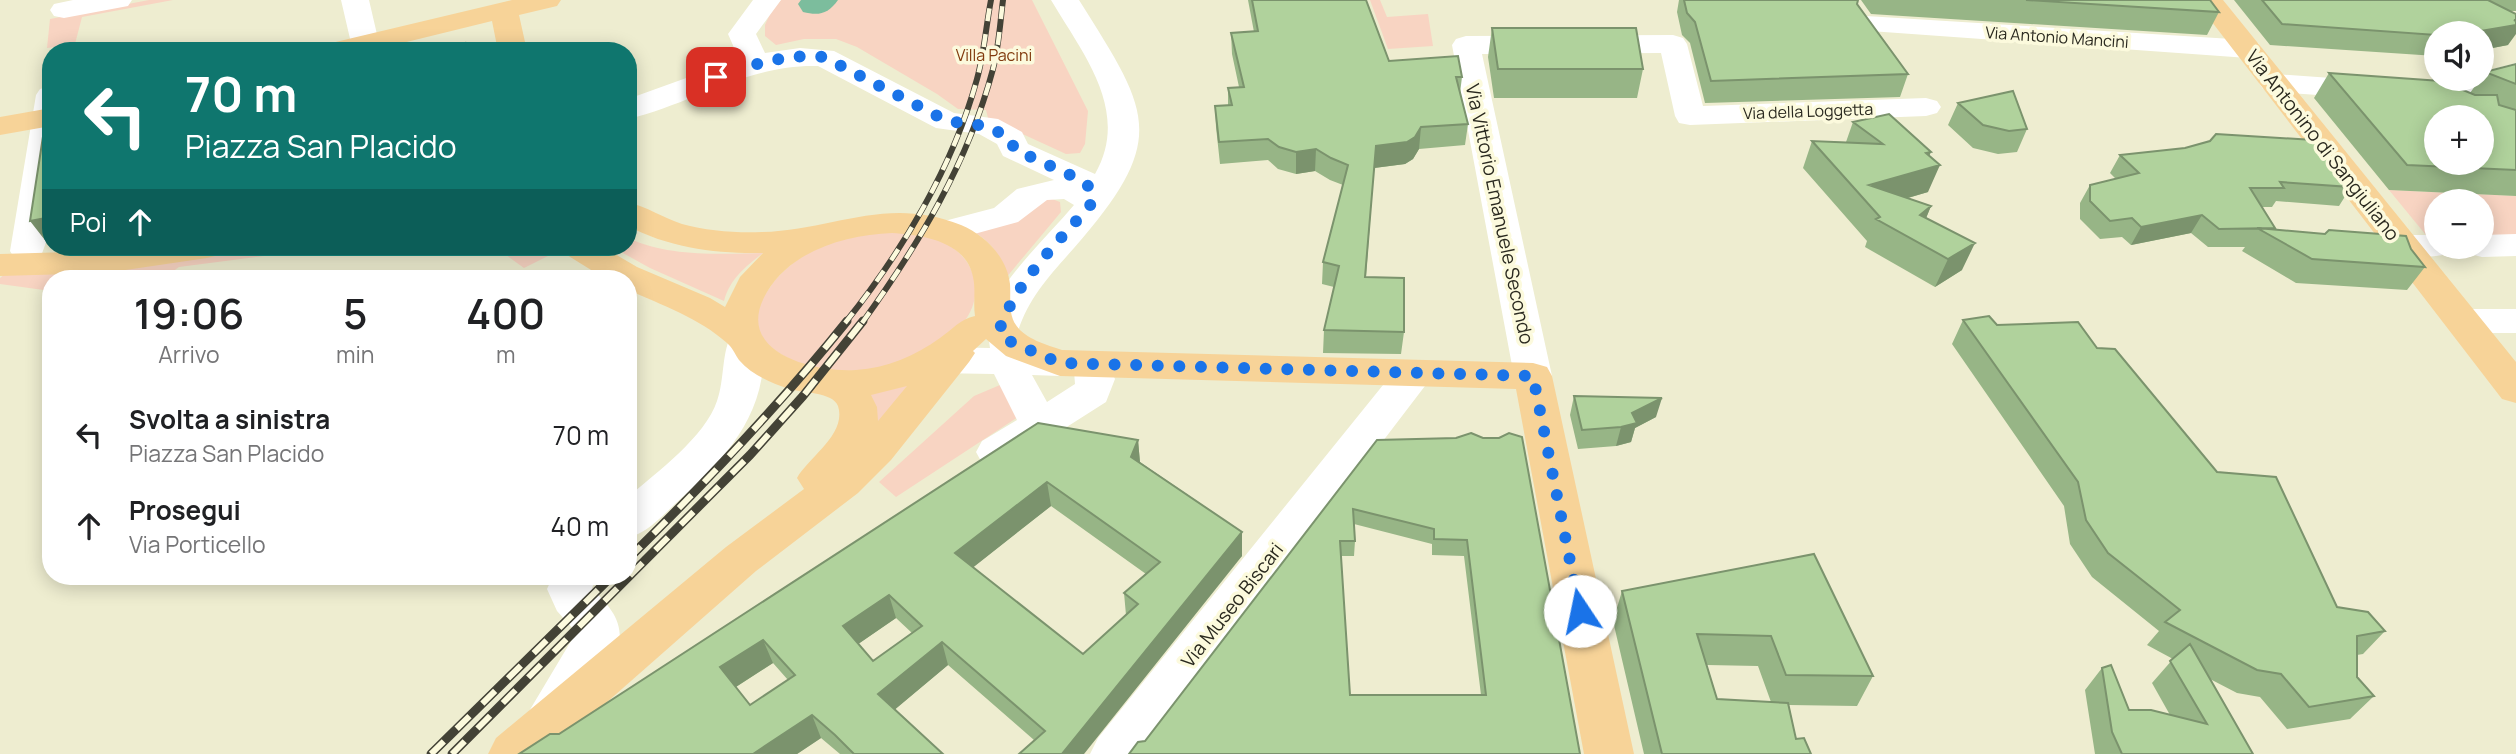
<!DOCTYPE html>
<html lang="it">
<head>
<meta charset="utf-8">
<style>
	body { margin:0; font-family:Manrope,sans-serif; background:#f6f6f6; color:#202124; height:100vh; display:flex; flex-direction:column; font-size:26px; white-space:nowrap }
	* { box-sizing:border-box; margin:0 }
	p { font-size:23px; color:#757577 }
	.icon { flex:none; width:38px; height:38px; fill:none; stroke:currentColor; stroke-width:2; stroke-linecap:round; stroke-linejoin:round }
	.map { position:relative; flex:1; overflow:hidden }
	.side { position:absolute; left:42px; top:270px; width:595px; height:315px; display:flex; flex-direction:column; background:#fff; border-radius:28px; box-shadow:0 4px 18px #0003 }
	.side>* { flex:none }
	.guide { position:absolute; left:42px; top:42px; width:595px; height:214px; border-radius:28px; box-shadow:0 4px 18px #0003; background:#0f766e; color:#fff; overflow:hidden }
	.fabs { position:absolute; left:2424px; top:21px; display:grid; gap:14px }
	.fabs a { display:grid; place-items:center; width:70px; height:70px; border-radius:50%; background:#fff; box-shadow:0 4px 18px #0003; font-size:35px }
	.pin { position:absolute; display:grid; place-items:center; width:60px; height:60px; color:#fff; margin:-30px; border-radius:14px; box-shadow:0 4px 10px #0006 }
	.me { position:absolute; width:77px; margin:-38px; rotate:349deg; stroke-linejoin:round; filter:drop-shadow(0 0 5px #0008) }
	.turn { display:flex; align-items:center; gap:24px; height:147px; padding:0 28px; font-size:32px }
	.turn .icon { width:91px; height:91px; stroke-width:2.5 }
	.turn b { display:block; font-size:49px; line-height:60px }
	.then { display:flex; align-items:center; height:66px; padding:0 28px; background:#0003; gap:14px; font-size:26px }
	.eta { display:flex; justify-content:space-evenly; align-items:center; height:119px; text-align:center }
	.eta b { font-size:42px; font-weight:600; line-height:49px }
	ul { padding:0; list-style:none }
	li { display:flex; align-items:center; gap:21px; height:91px; padding:0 28px }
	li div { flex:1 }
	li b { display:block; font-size:26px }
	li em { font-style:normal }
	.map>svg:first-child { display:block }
	.green { fill:#f8d4c2 }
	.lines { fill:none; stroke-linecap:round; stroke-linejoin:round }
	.river { fill:#7cbd9d; fill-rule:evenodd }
	.minor { fill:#fff; fill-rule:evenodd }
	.major { fill:#f7d398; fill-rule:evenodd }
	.rail-far1-casing { stroke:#434236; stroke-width:6 }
	.rail-casing { stroke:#434236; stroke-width:9 }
	.rail-far1 { stroke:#fcfadd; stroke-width:4.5; stroke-dasharray:13; stroke-linecap:butt }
	.rail { stroke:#fcfadd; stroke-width:6; stroke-dasharray:18; stroke-linecap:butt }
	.wall { fill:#97b586; fill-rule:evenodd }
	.shaded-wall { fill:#7b936d }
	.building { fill:#b0d29c; stroke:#7b936d; stroke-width:2; fill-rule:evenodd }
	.route { stroke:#1a73e8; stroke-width:12; stroke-dasharray:0 21.6 }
	.labels { text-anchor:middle; stroke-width:7; stroke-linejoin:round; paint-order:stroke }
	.far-street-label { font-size:16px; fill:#2a291f; stroke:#fcfadd }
	.far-park-label { font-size:16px; fill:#813a0d; stroke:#fcfadd }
	.street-label { font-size:19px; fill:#2a291f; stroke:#fcfadd }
</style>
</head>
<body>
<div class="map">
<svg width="2516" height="754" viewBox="0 0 2516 754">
	<rect width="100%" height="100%" fill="#eeedd0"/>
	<path class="green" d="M149,0H173L82,17L75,44L47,48L50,19Z
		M781,0H1032L1088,111L1085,144L1080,153L1066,154L988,118L986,110L958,109L937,94L857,47L836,39H804L776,45L765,36V25L770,14Z
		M1370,0H1380L1387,17L1428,14L1433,46L1388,49Z
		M2389,190L2516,196V239H2482V201H2436V240H2430Z
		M1052,199L1060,202L1061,212L1005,279C999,255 996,247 976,233L1040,200Z
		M894,231C907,234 923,235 936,239C971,251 987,288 966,319C953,338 934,345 914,355C891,366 863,374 837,372C805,369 739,347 760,302C763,296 769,290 772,284C788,264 811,248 836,240C854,234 876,234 894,231Z
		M628,238C668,257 720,254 763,253C745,267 730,279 724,301L650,268L612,247H628Z
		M254,247H334L179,267L164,278H51V291L0,284V278L6,273L197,257Z
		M495,247H559L562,249L524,268Z
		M920,378L853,456L866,391Z
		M1000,385L1018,417L896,497L879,482L974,396Z"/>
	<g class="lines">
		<path class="river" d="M801,0H838C828,14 819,16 803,12L798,4Z"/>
		<path class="minor" d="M73,0H132L128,6L64,18L54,16L50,10L54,4Z
			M341,0H369L379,43L375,49H355L351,43Z
			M753,0H781L756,34L765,53L800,48L834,51L954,113L998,119L1022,132L1028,144L1095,174C1131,111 1083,54 1051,0H1079C1150,113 1170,138 1074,248C1051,274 1029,297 1018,331L1027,341L1028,349L1060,350L1073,354L1076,358L1091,351L1104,355L1115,379L1106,402L1010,463L996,467L982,463L976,452L982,441L1017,420L994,374L935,373L922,369L916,360L922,351L935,347L990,348L989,341L980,331C999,280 1040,245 1074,205L1064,199L1047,200L1018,222L945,242L933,238L928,231L933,224L994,208L1017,189L1054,180L1003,156L997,144L979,134L936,128L818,66C748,64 694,103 628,119V99L739,59L728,34ZM1074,371L1075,384L1047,402L1032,375L1060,376Z
			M1866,16L2248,40L2258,43L2262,49L2258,55L2248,58L1856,30L1852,24L1856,18Z
			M1673,35L1683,38L1687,44L1703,106L1926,98L1937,101L1941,107L1937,113L1926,116L1690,125L1679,123L1675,116L1661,53L1482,54L1552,376L1547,385L1533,389L1519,385L1514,376L1452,45L1456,39L1466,36Z
			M2516,63V81L2430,103L2274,92L2263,89L2259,83L2263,77L2274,74L2430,85L2454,79H2482V72Z
			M51,86C51,125 59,229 39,259L27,262L15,259L10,251L36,95L40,89Z
			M2516,234V256L2482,257L2470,254L2465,247H2482V235Z
			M2403,235H2436V247H2453L2448,254C2430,258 2409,258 2391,254L2386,246L2391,238Z
			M2463,309H2516V333H2463L2450,330L2445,321L2450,312Z
			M746,328L759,332C766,344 764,355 763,368C757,427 717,466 675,504C660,518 648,532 628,538V497C657,472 705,437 717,401C725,379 721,351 733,332Z
			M1414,360L1428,364L1433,373L1428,382L1144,754H1090L1098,738L1400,364Z
			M553,576H597L592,588C607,605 620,615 620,639L569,728L552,734L535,728L528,713L574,636V630L557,611L547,589Z"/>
		<path class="major" d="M512,0H561L557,6L519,15L527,51H498L492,21L370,51H319L323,45Z
			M2195,0H2223L2516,362V403L2502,399Z
			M51,108V126L0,135V117Z
			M628,202C647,207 664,218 682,224C707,231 736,233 762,232C834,230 887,195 961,225C985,235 1007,257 1010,284C1011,297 1008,314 1016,325C1025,339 1047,345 1062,350L1533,363L1547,367L1552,376L1634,754H1584L1516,389L1060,376L1006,356L986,339L973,351L975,353L969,362L891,460L858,493L756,571L548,754H488L496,738L726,547L804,489L797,478C809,457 847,434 838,406C833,392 802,393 789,389C771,383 752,375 739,360C735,354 732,347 727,343C699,318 662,305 628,290V278H604L567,255L562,247H603L637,267L710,298L725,307L740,277L763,253C718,254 669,248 628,226ZM892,233C922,235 966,241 973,277C976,290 973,303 975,316C960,319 953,329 940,338C915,356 887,368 856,370C814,373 731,352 767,292C792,250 846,235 892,233ZM907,386L878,421L877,407L871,395Z
			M133,247H224L219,255L207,258L105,273L0,276V254L105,251Z"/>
		<g class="rail-far1-casing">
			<path id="rail-far1" d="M845,323C902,252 953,167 977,79C984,54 986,26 991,0
				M862,323C919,244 968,163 993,69C999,46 1000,23 1003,0"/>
		</g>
		<g class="rail-casing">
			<path id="rail" d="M628,559C705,483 779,406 847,321
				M431,754L612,576
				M452,754L750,455L803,396L863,321"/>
		</g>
		<use href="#rail-far1" class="rail-far1"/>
		<use href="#rail" class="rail"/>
	</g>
	<path class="wall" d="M1248,0H1366L1389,61L1462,77L1460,93L1468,124L1465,145L1419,149L1413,159L1405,164L1374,168L1366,277L1404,332L1401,354L1323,353L1324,330L1334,287L1322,284L1323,262L1343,185L1330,180L1315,171L1296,174L1278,169L1268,160L1220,164L1216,127L1215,106L1228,105V88L1239,87L1232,54L1231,33L1254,32Z
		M1679,0H1858L1857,4L1908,74L1900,97L1705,103L1690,43L1682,35L1677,12Z
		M1861,0H2210L2219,12L2207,35L1871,14Z
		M2234,0H2516V11H2511L2508,45L2482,50V33H2436V56L2270,45Z
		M1492,28L1643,69L1637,98H1494L1488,57Z
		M2516,64V196L2389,190L2314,98L2329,73L2470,93L2480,79H2482L2485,72Z
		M1958,103L2027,129L2017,152L1998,154L1973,148L1948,125Z
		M1853,122L1929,156L1928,192L1908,198L1931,206L1926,218L1962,270L1935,287L1865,247L1867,241L1803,168L1812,141L1846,142Z
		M2120,155L2351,187L2339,206L2276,201L2272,207H2262L2275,228L2274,230L2411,249L2425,267L2407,290L2296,283L2242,251L2245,247H2208L2191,233L2131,245L2122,237L2100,239L2080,219V203L2090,185L2116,179L2110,173Z
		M1963,320L1997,325L2097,348L2217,472L2337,607L2385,631L2363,654L2357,655V677L2374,696L2350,719L2287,729L2260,697L2237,693L2210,679L2253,754H2095L2085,690L2102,668L2129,710L2170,715L2152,683L2173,659L2147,645L2159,631L2092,577L2070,544L2064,506L1952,344Z
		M1574,396L1656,417L1635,428L1631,442L1616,446L1578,449L1570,415Z
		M1038,423L1138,440L1140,462L1242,532V556L1034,740L948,665L895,709L943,754H840L821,738L797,754H519L559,734ZM1051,506L1146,574L1124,593L1126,615L1083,654L973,567ZM896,618L912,633L873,661L858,644ZM773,663L788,680L750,705L736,687Z
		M1456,438L1580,754L1145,741L1377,440ZM1354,524L1432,544V555L1464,556L1481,695H1350L1341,556H1354L1355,541Z
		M1814,554L1873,676L1857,706L1789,705L1796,739L1811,754H1644L1613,621L1622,591ZM1707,665L1758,666L1771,702L1717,699Z"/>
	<path class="shaded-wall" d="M2516,20V34L2508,45L2482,50V33H2469Z
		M1421,127L1419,149L1413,159L1405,164L1374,168L1376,146Z
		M1316,149L1315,171L1296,174V152Z
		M1931,152L1923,170L1940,165L1928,192L1873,208L1869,185L1926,153Z
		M1931,206L1920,233V215Z
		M2202,215L2191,233L2131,245L2141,227Z
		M51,217V243L48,244L30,221Z
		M1975,243L1962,270L1935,287L1948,259Z
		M1662,398L1656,417L1635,428L1631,442L1616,446L1621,427L1632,413Z
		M1138,440L1140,463L1131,457Z
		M1047,482L1051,506L961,577L955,553Z
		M1242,532V556L1084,754H1062Z
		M889,595L896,618L851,649L843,626Z
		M763,640L773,663L731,690L720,667Z
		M942,642L948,665L886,717L878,694Z
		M812,715L821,738L797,754H753Z"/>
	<path class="building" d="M1252,0H1366L1389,61L1458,56L1462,77H1456L1468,124L1421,127L1415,137L1407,142L1376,146L1365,277L1404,278V332L1324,330L1339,266L1323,262L1348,165L1331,158L1316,149L1296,152L1279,147L1268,139L1219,142L1215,106L1232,105L1228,88L1244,87L1231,33L1258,31Z
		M1684,0H1858L1857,4L1908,74L1711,81L1695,22L1687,13Z
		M2026,0H2210L2219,12Z
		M2262,0H2488L2516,14V20H2514L2516,21V25L2469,33H2436V35L2282,24Z
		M1492,28H1636L1643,69H1498Z
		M465,43L464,51H423Z
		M2516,64V84L2485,72Z
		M2329,73L2441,81L2475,95H2497L2499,105L2516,110V170L2407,165ZM2436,117H2482V163H2436Z
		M2013,91L2027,129L2009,131L1983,125L1958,103Z
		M48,104H51V217L30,221Z
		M1889,114L1931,152L1926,153L1940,165L1869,185L1931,206L1920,215L1975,243L1948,259L1876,219L1880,217L1812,141L1883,144L1853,122Z
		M2216,134L2314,140L2351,187L2280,182L2284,188H2250L2275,228L2219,229L2202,215L2141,227L2132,218L2110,221L2090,201V185L2139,173L2120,155L2185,148L2210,141Z
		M2257,228L2325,234L2329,230L2406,236L2411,249L2425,267L2312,259Z
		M1989,316L1997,325L2078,322L2097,348L2115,349L2217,472L2276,477L2337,607L2368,612L2385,631L2357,636V677L2374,696L2309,707L2281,674L2257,670L2165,622L2180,610L2108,553L2086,520L2078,482L1963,320Z
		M1574,396L1662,398L1632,413L1637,423L1621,427L1582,430Z
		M1038,423L1138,440L1131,457L1242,532L1062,754H1019L1045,731L942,642L878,694L943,754H854L835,735L812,715L753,754H519L550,734H559ZM1047,482L1160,562L1124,593L1138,604L1083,654L955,553ZM889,595L922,626L873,661L843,626ZM763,640L795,675L750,705L720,667Z
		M1471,433L1483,438H1499L1509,433L1522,437L1580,754H1129L1138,742L1145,741L1377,440L1456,438ZM1353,509L1434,529V539L1467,540L1486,695H1350L1340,541H1355Z
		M1814,554L1873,676L1786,675L1771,636L1697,634L1717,699L1788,703L1796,739L1804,738L1811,754H1662L1622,591Z
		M2190,644L2253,754H2122L2112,732L2102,668L2111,665L2129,710H2151L2207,724L2170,661Z"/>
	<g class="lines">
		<path class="route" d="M716,77C751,65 787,53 824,57L947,121L987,126L1011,139L1014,149L1083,181L1092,190V203C1058,243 1016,281 999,331L1009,341L1060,363L1533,376L1580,611"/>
	</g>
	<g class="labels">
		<g class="far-street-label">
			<text transform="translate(2057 37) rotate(4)" y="6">Via Antonio Mancini</text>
			<text transform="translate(1808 111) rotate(-2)" y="6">Via della Loggetta</text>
		</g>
		<g class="far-park-label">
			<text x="994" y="61">Villa Pacini</text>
		</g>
		<g class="street-label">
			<text transform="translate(2323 145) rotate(52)" y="7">Via Antonino di Sangiuliano</text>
			<text transform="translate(1500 214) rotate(78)" y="7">Via Vittorio Emanuele Secondo</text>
			<text transform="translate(1232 605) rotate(-52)" y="7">Via Museo Biscari</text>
		</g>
	</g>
</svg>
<div class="fabs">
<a><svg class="icon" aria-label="sound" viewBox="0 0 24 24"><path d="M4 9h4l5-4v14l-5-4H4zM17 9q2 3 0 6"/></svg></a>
<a>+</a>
<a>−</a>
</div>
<div class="pin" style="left:716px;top:77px;background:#d93025"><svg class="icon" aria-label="arrive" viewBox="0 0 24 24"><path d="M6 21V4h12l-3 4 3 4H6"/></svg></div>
<svg class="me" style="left:1580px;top:611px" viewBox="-20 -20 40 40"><circle r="19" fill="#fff"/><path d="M0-13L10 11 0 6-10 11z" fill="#1a73e8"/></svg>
<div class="guide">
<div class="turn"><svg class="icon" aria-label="left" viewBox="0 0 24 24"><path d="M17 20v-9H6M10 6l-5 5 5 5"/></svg><div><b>70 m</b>Piazza San Placido</div></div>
<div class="then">Poi<svg class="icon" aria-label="ahead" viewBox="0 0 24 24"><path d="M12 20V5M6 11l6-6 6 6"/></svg></div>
</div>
<section class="side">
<div class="eta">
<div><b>19:06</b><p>Arrivo</p></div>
<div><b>5</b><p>min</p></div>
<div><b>400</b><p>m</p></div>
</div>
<ul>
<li><svg class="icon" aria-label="left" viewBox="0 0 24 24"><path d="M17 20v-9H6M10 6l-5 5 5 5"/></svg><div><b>Svolta a sinistra</b><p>Piazza San Placido</p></div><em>70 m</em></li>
<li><svg class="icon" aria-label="ahead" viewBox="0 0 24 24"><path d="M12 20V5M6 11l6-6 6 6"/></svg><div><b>Prosegui</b><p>Via Porticello</p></div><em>40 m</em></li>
</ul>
</section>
</div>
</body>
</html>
